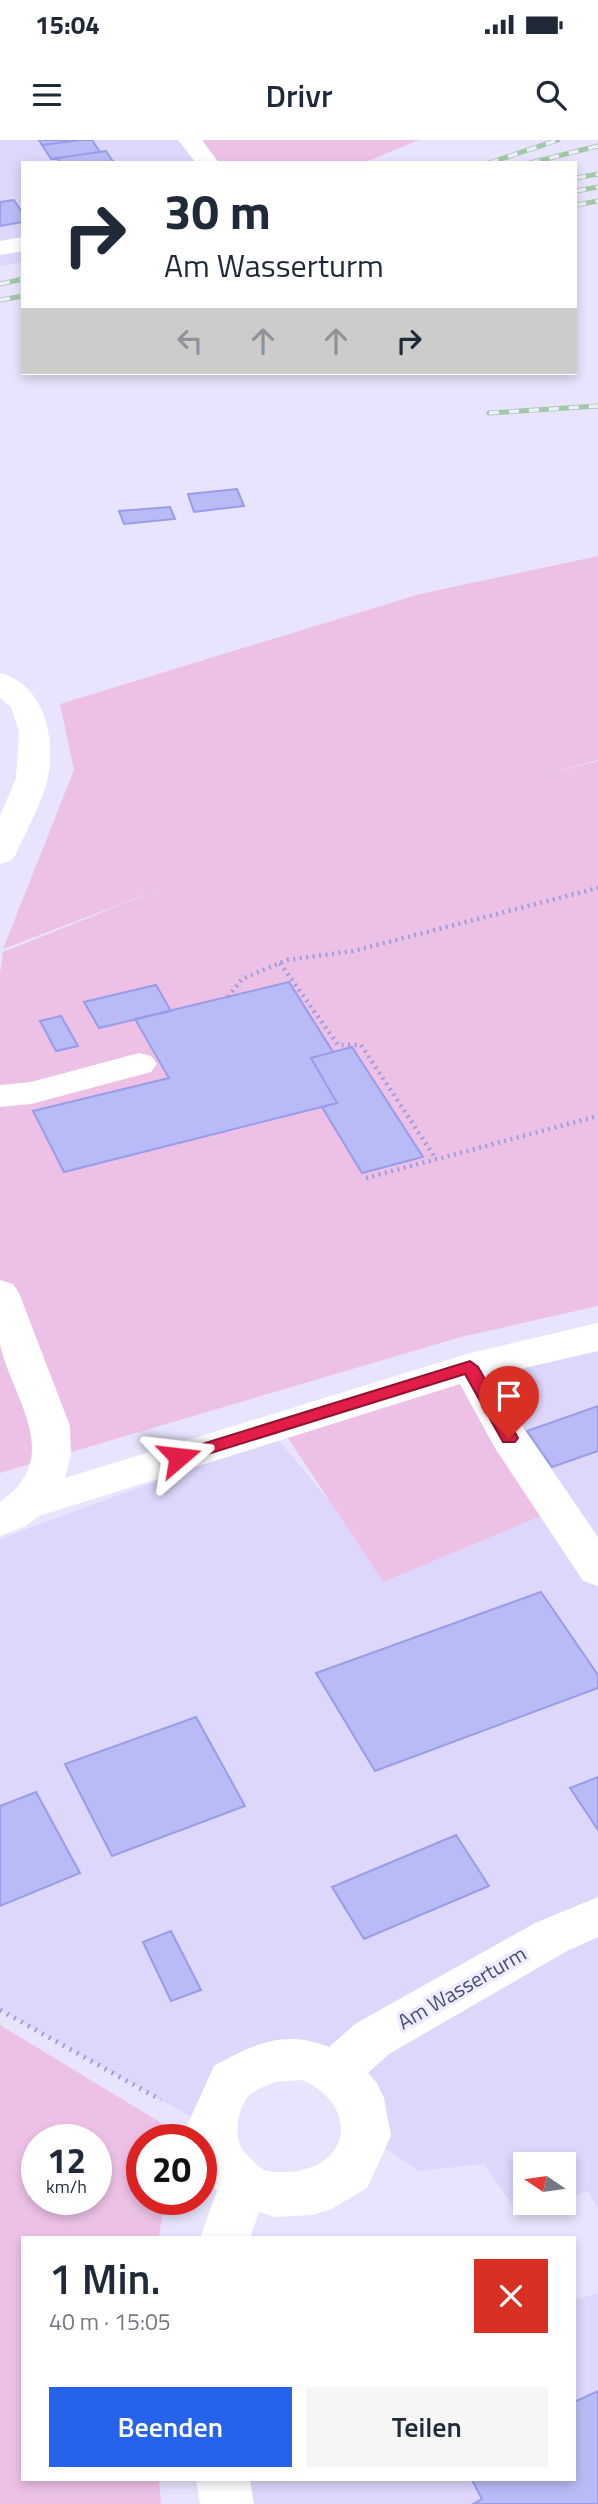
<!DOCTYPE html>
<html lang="de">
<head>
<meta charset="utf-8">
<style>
	body { margin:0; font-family:"Titillium Web",sans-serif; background:#f6f6f7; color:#1f2937; height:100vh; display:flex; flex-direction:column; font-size:26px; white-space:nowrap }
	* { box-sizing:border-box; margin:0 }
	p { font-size:23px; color:#747a83 }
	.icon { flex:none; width:38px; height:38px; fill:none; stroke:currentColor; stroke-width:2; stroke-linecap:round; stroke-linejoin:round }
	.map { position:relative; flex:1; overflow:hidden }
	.panel { position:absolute; left:21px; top:2096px; width:555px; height:245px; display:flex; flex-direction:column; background:#fff; border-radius:0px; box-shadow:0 4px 10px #0003 }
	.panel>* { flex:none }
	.hud { position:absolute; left:21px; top:21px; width:556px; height:214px; border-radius:0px; box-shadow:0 4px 10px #0003; background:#fff; color:#1f2937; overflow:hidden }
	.needle { width:46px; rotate:283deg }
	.controls { position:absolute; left:513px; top:2012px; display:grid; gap:14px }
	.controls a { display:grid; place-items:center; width:63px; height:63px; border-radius:0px; background:#fff; box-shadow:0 4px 10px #0003; font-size:35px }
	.speed { position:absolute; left:21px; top:1984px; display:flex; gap:14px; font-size:35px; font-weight:700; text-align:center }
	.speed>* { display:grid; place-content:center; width:91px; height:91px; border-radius:50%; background:#fff; box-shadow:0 4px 10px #0003; line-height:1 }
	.speed small { font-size:18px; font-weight:400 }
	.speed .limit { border:10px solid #d22; background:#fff; color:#111 }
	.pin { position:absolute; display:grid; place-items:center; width:60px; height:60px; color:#fff; margin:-72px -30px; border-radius:50% 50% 50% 0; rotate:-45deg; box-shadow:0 0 7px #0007 }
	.pin .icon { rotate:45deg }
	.me { position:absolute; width:77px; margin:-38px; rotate:73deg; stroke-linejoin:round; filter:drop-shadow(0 0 5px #0008) }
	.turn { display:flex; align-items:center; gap:24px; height:147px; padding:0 28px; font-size:32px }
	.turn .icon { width:91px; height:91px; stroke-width:2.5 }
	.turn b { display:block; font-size:49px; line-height:60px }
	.lanes { display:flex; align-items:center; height:66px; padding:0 28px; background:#0003; justify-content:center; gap:35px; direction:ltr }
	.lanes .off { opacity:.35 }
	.round { display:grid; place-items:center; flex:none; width:74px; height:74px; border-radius:0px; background:#f6f6f7 }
	.head { display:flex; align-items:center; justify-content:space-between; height:119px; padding:0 28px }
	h1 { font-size:42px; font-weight:600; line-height:52px }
	.action { display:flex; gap:14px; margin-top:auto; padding:14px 28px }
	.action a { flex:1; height:80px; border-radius:0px; background:#2563eb; color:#fff; font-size:28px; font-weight:600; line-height:80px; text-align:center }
	.action a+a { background:#f6f6f7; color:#1f2937 }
	.status { display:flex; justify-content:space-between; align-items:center; height:49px; padding:0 35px; background:#fff; direction:ltr }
	.status svg { height:19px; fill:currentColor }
	header { display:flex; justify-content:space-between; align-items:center; height:91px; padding:0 28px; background:#fff; font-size:32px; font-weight:600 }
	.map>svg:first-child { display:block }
	.residential { fill:#dcd7fb }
	.green { fill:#edc1e6; fill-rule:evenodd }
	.building { fill:#b9bbf6; stroke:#989cea; stroke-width:2 }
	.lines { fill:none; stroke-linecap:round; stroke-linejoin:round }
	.path-far1 { stroke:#9c9fdb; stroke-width:4.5; stroke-dasharray:2 4.5; stroke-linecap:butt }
	.path { stroke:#9c9fdb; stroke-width:5; stroke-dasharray:2 6; stroke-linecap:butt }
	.minor { fill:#fff; fill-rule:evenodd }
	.rail-casing { stroke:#a1c9a5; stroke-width:5 }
	.rail { stroke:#efecff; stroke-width:3.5; stroke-dasharray:10; stroke-linecap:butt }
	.route { fill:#e11d48; stroke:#92132f; stroke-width:2 }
	.labels { text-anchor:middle; stroke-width:7; stroke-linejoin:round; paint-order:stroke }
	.near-street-label { font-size:21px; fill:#474b79; stroke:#efecff }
</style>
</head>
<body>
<div class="status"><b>15:04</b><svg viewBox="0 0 49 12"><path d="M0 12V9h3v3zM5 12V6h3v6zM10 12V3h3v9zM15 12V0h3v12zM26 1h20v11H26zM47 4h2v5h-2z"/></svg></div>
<header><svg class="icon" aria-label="menu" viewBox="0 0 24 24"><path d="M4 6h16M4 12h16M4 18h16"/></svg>Drivr<svg class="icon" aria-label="search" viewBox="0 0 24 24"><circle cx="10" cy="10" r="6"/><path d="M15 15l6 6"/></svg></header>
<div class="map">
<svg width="598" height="2364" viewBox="0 0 598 2364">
	<rect width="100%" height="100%" fill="#e8e4fe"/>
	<path class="residential" d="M0,0H190L208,23H23V122L0,126Z
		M598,1197V2069L588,2051L564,2059V2025H525V2063H552L519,2074L484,2024L419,2031L366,1996L360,1958L265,1922L211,1988L0,1870V1399L276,1297L330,1362L383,1442L470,1227Z
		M598,2153V2364H227L223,2340H574V2160Z"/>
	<path class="green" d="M190,0H419L363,23H208Z
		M598,416V620L541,635L598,621V1166L461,1197L0,1333V834L3,812L158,750L3,809L74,630L60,564L420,454Z
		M470,1227L557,1369L383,1442L280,1286Z
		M0,1885L163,1984L190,1997L188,2000H142V2060H164L159,2098H23V2340H159L161,2364H0ZM37,2000H96V2060H37Z"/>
	<path class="building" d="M39,0H80L42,5Z
		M80,0H92L100,12L51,19L42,5Z
		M106,11L114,23H60L57,18Z
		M14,60L23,74V82L0,86V62Z
		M237,349L244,366L194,372L188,354Z
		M170,367L175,379L124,384L119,371Z
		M289,842L333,912L311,918L337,963L64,1032L33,971L169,938L135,879Z
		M156,845L171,871L99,888L84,862Z
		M61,876L78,906L56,911L40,881Z
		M352,907L423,1017L362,1033L322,967L337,963L311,918Z
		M598,1266V1311L552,1327L527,1291Z
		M541,1452L598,1535V1548L375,1631L316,1533Z
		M196,1577L245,1666L112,1716L65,1624Z
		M598,1637V1690L570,1648Z
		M36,1652L80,1733L0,1766V1666Z
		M456,1695L489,1746L364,1799L332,1747Z
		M171,1791L201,1850L171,1861L143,1802Z
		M598,2251V2364H473L482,2359L472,2340H574V2262Z"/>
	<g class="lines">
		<path class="path-far1" d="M280,823L338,905H361L436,1019
			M228,857L242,839L287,820L353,811L598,748
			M366,1038L598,976"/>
		<path class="path" d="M0,1870L161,1960"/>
		<path class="minor" d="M178,0H202L219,23H196Z
			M23,97V111L0,115V101Z
			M0,533C44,544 56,598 48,637C43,661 26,691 16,714L11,721L0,724V676L16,638L19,592L11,567L0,558Z
			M139,913L151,916L157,924L151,932L31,964L0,967V945L31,942Z
			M0,1140L13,1144L19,1153L70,1286L71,1314L65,1338L470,1213L598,1183V1211L494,1235L524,1289L598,1397V1446L583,1441L495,1308L460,1244L39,1376L26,1386L0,1396V1362C65,1317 13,1260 0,1205C0,1185 0,1160 0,1140Z
			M598,1757V1797L567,1811L389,1914L368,1933L377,1943L384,1958L391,1996L367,2048L331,2069L313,2075L275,2077L259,2072L250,2098H200L217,2051L201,2033V2000H190L186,1988L214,1926C254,1904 284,1889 329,1907L355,1884L535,1783ZM302,1940C360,1965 352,2029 287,2032C278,2032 268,2033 261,2028C255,2025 250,2017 245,2013C232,1999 237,1966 251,1954C256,1950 264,1946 270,1944C279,1940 292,1941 302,1940Z
			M196,2340H250L254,2364H200Z"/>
		<g class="rail-casing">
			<path id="rail" d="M489,23L558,0
				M530,23L598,6
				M576,38L598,34
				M576,51L598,47
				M576,65L598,61
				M0,144L23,139
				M0,160L23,156
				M489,273L598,266"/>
		</g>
		<use href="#rail" class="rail"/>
	</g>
	<path class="route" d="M470,1221L478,1227L518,1298L515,1302H503L465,1234L179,1323L171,1317L173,1313Z"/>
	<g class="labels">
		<g class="near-street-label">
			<text transform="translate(462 1848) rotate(-30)" y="7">Am Wasserturm</text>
		</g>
	</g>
</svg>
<div class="controls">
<a><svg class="needle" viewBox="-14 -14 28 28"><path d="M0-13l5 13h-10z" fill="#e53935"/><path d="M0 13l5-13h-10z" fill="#747a83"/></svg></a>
</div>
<div class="speed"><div>12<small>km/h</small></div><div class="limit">20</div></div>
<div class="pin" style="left:509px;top:1298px;background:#d93025"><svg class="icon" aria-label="arrive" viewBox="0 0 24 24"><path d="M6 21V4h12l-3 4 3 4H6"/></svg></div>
<svg class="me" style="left:179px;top:1317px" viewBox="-20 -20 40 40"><path d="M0-17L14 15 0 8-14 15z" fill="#e11d48" stroke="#fff" stroke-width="4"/></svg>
<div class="hud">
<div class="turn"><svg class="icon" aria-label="right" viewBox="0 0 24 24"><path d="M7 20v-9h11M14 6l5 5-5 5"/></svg><div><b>30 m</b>Am Wasserturm</div></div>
<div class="lanes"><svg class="icon off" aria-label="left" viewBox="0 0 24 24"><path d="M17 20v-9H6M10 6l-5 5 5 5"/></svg><svg class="icon off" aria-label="ahead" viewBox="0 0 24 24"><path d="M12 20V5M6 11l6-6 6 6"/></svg><svg class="icon off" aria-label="ahead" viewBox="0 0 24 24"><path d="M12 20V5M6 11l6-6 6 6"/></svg><svg class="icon" aria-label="right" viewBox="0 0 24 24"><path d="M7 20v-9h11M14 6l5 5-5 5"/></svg></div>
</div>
<section class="panel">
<div class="head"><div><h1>1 Min.</h1><p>40 m · 15:05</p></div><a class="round" style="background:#d93025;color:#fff"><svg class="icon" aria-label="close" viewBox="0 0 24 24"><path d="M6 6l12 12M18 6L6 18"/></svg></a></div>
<div class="action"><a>Beenden</a><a>Teilen</a></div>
</section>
</div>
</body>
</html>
